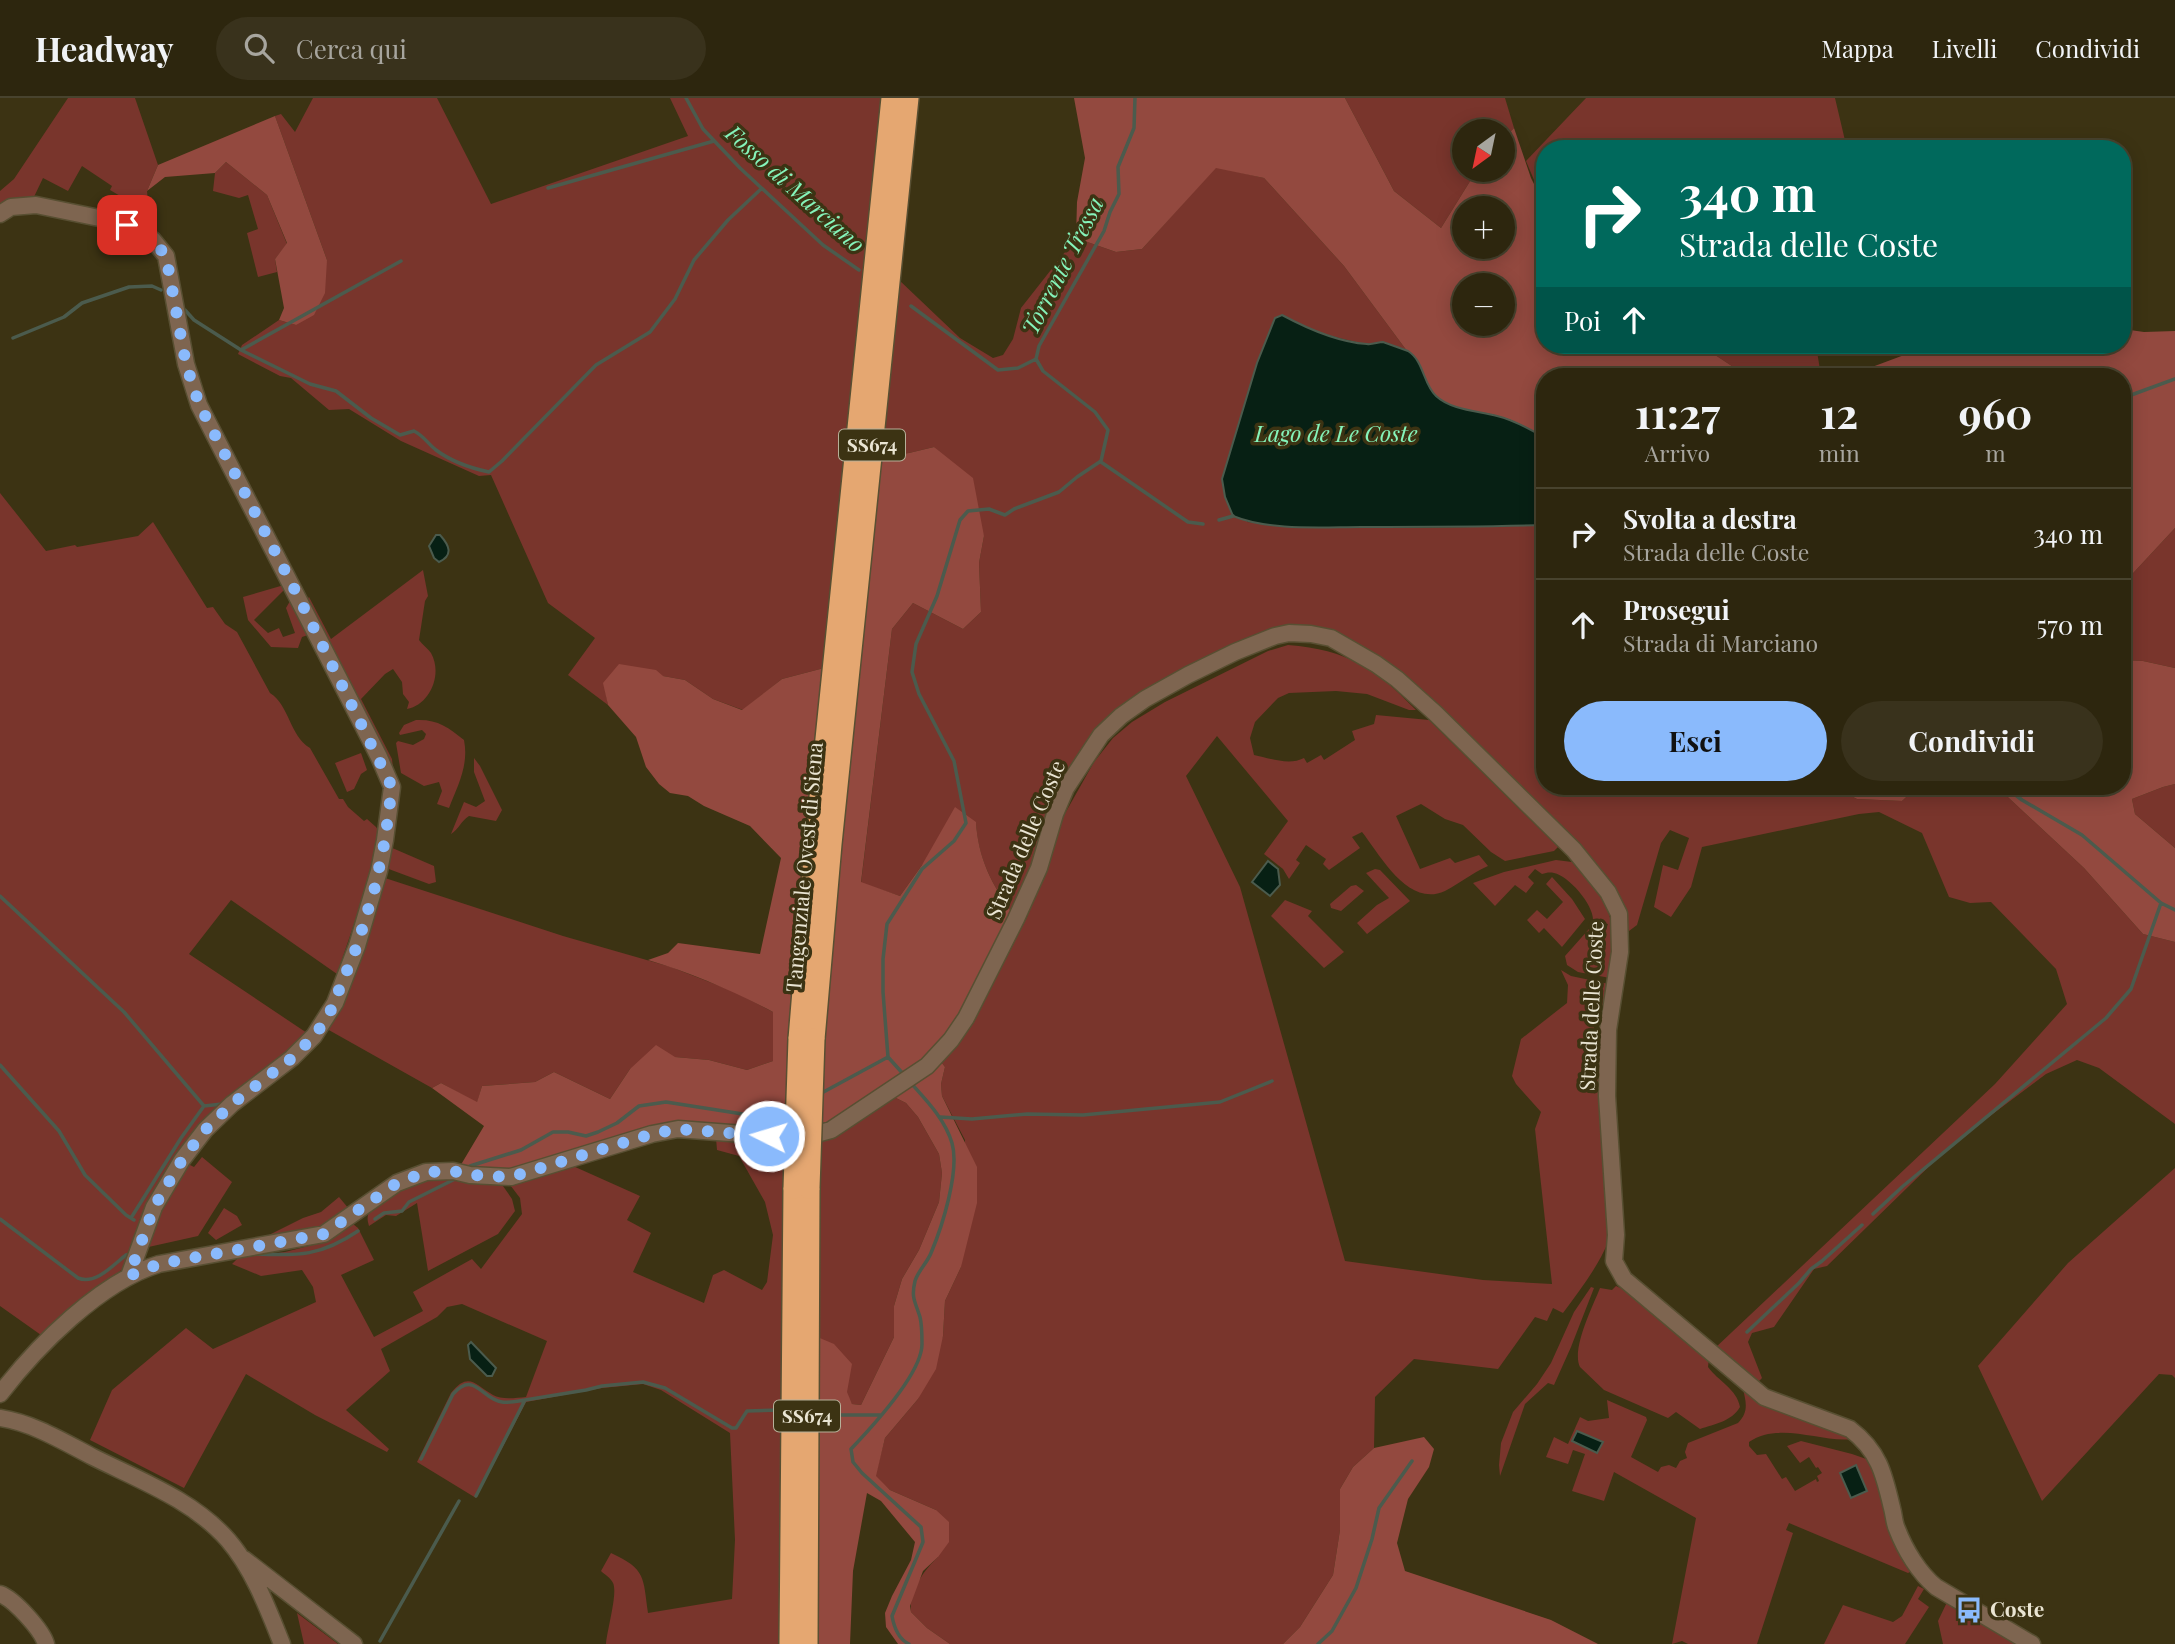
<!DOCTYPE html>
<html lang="it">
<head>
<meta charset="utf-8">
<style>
	body { margin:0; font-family:"Playfair Display",serif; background:#39321c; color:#f1f3f6; height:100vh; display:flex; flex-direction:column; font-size:26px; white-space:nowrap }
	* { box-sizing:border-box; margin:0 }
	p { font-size:23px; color:#a7a59e }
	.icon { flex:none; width:38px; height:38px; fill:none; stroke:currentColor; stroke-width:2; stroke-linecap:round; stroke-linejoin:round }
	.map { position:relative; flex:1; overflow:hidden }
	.details { position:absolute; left:1536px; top:270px; width:595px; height:427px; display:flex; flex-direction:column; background:#2d260e; border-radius:28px; box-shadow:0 4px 18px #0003,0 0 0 2px #48432e }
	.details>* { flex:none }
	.top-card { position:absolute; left:1536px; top:42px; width:595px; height:214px; border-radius:28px; box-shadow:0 4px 18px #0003,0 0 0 2px #48432e; background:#00695c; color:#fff; overflow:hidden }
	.needle { width:46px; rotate:213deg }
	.buttons { position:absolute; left:1452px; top:21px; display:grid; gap:14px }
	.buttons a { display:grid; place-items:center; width:63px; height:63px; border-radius:50%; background:#2d260e; box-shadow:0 4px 18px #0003,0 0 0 2px #48432e; font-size:35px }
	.pin { position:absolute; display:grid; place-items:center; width:60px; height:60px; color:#fff; margin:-30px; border-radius:14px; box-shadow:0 4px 10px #0006 }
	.me { position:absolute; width:77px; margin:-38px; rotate:275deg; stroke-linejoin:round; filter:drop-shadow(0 0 5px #0008) }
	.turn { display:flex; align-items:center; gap:24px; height:147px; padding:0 28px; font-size:32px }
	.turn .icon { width:91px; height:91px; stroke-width:2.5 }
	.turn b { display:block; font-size:49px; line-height:60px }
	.then { display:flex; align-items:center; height:66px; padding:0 28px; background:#0003; gap:14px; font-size:26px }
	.eta { display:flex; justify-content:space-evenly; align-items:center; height:119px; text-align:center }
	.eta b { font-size:42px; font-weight:700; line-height:49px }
	.cta { display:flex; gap:14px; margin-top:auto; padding:14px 28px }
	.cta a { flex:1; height:80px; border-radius:42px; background:#8abafc; color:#111; font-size:28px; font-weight:700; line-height:80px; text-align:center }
	.cta a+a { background:#39321c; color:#f1f3f6 }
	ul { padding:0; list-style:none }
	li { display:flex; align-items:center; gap:21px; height:91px; padding:0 28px; border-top:2px solid #48432e }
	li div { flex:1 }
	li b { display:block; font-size:26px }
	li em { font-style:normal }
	header { display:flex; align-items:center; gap:42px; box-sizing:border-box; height:98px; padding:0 35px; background:#2d260e; border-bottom:2px solid #48432e }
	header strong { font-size:33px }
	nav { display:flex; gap:38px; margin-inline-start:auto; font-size:24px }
	.search { width:490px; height:63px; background:#39321c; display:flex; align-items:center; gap:18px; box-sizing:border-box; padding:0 24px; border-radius:38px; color:#a7a59e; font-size:26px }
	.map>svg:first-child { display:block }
	.green { fill:#79352c }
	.forest { fill:#93493f; fill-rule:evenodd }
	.water { fill:#072014; stroke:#4b5b4d; stroke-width:2 }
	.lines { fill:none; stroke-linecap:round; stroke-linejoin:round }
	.stream { stroke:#4b5b4d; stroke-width:3.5 }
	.minor-casing { stroke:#584f32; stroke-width:19 }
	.highway-casing { stroke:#584f32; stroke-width:24 }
	.minor { stroke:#7e6550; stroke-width:16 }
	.highway { stroke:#e5a771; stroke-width:21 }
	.highway-bridge-casing { stroke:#584f32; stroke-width:24; stroke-linecap:butt }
	.highway-bridge { stroke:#e5a771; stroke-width:21 }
	.route { stroke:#8abafc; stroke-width:12; stroke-dasharray:0 21.6 }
	.labels { text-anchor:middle; stroke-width:7; stroke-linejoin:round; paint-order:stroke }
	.shield { fill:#3c3313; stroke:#b6b099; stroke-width:2 }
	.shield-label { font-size:19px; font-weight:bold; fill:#eae5d3 }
	.street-label { font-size:21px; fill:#eae5d3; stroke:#3c3313 }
	.poi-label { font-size:21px; font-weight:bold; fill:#eae5d3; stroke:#3c3313; text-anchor:start }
	.water-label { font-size:23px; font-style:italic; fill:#85f4ba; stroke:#3c3313 }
</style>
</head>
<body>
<header>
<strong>Headway</strong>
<div class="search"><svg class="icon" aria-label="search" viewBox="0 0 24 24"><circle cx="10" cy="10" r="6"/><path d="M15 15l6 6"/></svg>Cerca qui</div>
<nav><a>Mappa</a><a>Livelli</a><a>Condividi</a></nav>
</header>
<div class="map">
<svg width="2175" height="1546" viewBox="0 0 2175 1546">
	<rect width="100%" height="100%" fill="#3c3313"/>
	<path class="green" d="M68,0H135L158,67L147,93L149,115L110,92L112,88L82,68L68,93L43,80L32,103L0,111V93L14,81Z
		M313,0H437L491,106L688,38L670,0H882L824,570L782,581L743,612L713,601L685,582L663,578L604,585L608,607L568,577L595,540L548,505L491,377L479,378L401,343L349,311L329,312L291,280L280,278L238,256L242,247L279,222L296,227L327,162L275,18L281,16L295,34Z
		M1345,0H1505L1514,30L1503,41V33H1465V72H1477L1441,130L1394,93Z
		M1586,0H1835L1847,51H1545V108L1526,63Z
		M226,64L267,97L287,146L275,161L277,174L258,179L247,135L258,131L248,97L239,100L213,93L215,75Z
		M1216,69L1264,80L1344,168L1407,253L1384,244L1369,247L1339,240L1307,231L1282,217L1247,424C1346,433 1446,430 1545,427V688H1831L1857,701L1902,703L1918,688H1996L2084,770L2143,836L2175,844V1026L2099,970L2077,962L2046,976L1950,1048L1827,1168L1814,1171L1774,1229L1752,1235L1748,1244L1762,1280L1755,1287L1714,1251L1995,986L2067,906L2056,871L1991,804L1970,805L1949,799L1922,735L1879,714L1859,716L1702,749L1691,789L1671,819L1654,809L1663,767L1678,772L1689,740L1670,732L1661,745L1637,827L1629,833C1620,797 1598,769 1574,741L1382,564L1286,532L1107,626L1047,724L1013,816C992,787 978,760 976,725L922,767L900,798L861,785L892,531L913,505L963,531L981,514L979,465L984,438L934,349L909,355L879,359L898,181L960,240L993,260L1003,257L1013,241L1021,210L1076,140L1116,154L1142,151Z
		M1700,247H1816L1821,278H1747Z
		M0,395L46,453L75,447L77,449L138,438L153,424L207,510L213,509L225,526L237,534L270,595C290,608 289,637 310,650L339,701H343L348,709L364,723L367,721L376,729L378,732L367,788L337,876L231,802L189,856L307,935L288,956L179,1057L140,1121L128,1163L123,1171L91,1194L41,1237L0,1208Z
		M2175,430V570L2143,563L2123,562V486Z
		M423,472L428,498L425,503L419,542C422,546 428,551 431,555C443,576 430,607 407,611L409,604L403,596L402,584L393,571L385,576L361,601L392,661L393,670L391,679L304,505L309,499L331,541Z
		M284,487V492L254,522L268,535L279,530L283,539L295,535L286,510L290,503L292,505L308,537L302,539L298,550L271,549L248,522L243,499Z
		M1288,547C1348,552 1375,570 1416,612H1409L1367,596L1336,593L1289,595L1278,600L1255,624L1250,640L1254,657C1269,660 1289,668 1304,660L1307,665L1321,657L1324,662L1355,642L1352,633L1374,626L1376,617L1429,622L1558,749L1554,753L1505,763L1491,754L1463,727L1445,721L1421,706L1396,718L1420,771L1450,760L1455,765L1479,757L1488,768C1472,775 1460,785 1445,793C1408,810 1381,758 1362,734L1352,739L1360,750L1329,772L1323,766L1326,761L1306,747L1296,762L1300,765L1289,781L1283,771L1264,756L1288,723L1217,638L1186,678L1240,789L1345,1163L1483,1182L1552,1186L1535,1031L1541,1014L1516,986L1512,978L1521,941L1567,905L1568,887L1561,872L1571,878L1609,886L1603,917L1596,921L1594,930L1600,936L1598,966L1609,1142C1598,1169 1580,1192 1563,1215L1553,1210L1547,1223L1535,1219L1498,1271L1414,1261L1375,1299L1374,1350L1353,1369L1340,1391V1432L1333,1477L1300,1529L1283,1546H950L927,1530L911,1514C909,1493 924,1472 938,1459L936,1412L890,1392L875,1379L885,1340L918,1301L943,1238L945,1203L961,1169L965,1042L942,998L941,986L945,969L942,965L974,924L1027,819L1063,719L1094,664L1113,640L1132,624L1165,604L1268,553Z
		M416,622C437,621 448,629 464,642C469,667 458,687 449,710L437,706L442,693L439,684L424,688L401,675L396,645L398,643L413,647L424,641L426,636L422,632L400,637L399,635L404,627Z
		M361,655L367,672L361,676L354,691L347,694L335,665Z
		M474,660L480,668L502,712L496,723L469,718C461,723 459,731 451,736L464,704L476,709L485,703L474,674Z
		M2175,686V750L2135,716L2132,701L2163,689Z
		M390,749L434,768L436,784L429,786L386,770Z
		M1556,762L1572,764C1614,812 1616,816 1610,880L1578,874L1567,867L1565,858L1589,831L1603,838L1608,826L1593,824C1595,808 1569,778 1554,775C1549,774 1546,775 1542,776L1535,771L1528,779L1534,785L1526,795L1515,787L1495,808L1473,785L1504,774Z
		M1375,771L1380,772L1410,803L1367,836L1357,825L1377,807L1389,800L1366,775Z
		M1552,779L1572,801L1585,821L1562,849L1544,830L1539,835L1527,822L1537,812L1547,821L1563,804L1546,786Z
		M385,780L563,838L671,869L735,894L773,914V963L747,972L709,962L675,959L630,971L610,1001L554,974L535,984L482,988L477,1005L441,985L432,990L327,931Z
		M1356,787L1364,793L1341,813L1331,810L1330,806L1351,788Z
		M1285,802L1312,813L1308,818L1344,854L1324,870L1271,818Z
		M894,999L906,1005L918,1019L939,1056L942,1075L939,1104L919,1152L902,1181L894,1208V1239L861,1307L852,1306L815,1238L818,1040Z
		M716,1040L785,1044L780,1546H606C607,1532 618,1495 613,1485C611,1480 604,1476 601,1473L611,1455C646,1471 643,1479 648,1515L732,1501L735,1442L730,1335L661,1292L643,1286L602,1290L526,1304L476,1400L417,1364L451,1295C469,1273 475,1287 493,1297C501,1302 516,1300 526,1299L547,1243L462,1206L447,1209L437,1219L381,1251L390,1273L346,1312L389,1351L387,1354L315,1317L246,1276L184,1390L90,1342L112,1292L186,1230L213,1251L316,1204L313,1189L302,1172L261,1178L232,1166L238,1160L285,1154L324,1144L353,1126L358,1130L374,1162L341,1177L374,1239L423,1213L413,1194L472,1161L481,1171L522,1116L520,1100L507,1083L532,1082L573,1068L640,1098L627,1122L651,1135L633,1174L704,1205L713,1177L724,1172L762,1192L767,1184L773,1137L765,1104L739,1058L717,1052Z
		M202,1059L232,1084L198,1138L144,1150L146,1141L186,1065L194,1069Z
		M2175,1070V1280L2172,1277L2159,1276L2042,1403L1978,1268L2068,1165Z
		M435,1080L503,1088L512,1101L515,1113L498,1136L428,1173L417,1105L396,1118L386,1117L369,1128C368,1124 367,1122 368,1117C373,1101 419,1081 435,1080Z
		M339,1099L349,1111L317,1132L261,1141L303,1120L321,1114Z
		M224,1110L237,1118L242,1127L216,1142L208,1135Z
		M1616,1188L1629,1194L1709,1260L1708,1269C1718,1283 1737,1291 1740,1309C1732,1323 1715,1326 1700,1331L1676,1314L1668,1320L1604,1292L1580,1269C1571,1251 1593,1208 1600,1190L1612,1192Z
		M1591,1189L1594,1190L1571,1249L1554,1287L1548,1285L1525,1306L1500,1378L1499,1367L1501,1345L1513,1314L1537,1286L1551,1265L1574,1214Z
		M1743,1291L1853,1341C1820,1345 1781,1323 1749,1344V1348L1757,1357L1766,1356L1782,1381L1786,1379L1795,1393L1816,1381L1817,1384L1819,1383L1817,1378L1822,1375L1818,1369L1816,1370L1809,1359L1800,1365L1787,1348L1801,1343L1852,1356L1872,1363L1912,1473L1908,1475L1789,1425L1786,1432L1793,1435L1757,1546H1688L1682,1543L1672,1546L1696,1420L1614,1374L1604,1403L1572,1393L1585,1356L1573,1352L1568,1366L1546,1359L1554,1339L1568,1346L1580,1319L1588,1323L1609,1320L1607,1302L1646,1319L1647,1322L1631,1359L1658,1374L1661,1369L1669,1367L1676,1370L1680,1363L1687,1360L1685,1354L1688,1345L1738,1325C1749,1314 1746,1304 1743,1291Z
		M1918,1488L1924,1491L1918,1501L1929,1509L1905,1546H1824L1843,1507L1893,1524L1902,1518Z
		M1949,1500L2026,1546H1943L1938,1523Z
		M297,1515L338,1546H304Z"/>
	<path class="forest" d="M1074,0H1345L1394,93L1441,130L1477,72H1503V41L1514,30L1531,80L1545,108V247H1700L1747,278H1545V340C1529,331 1513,321 1495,317C1477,313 1451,311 1437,299C1423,288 1422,266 1407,253L1344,168L1264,80L1216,70L1142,151L1116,154L1076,140L1077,104L1085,60ZM1465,110H1503V149H1465ZM1465,187H1503V226H1465Z
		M275,18L327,162L325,195L314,217L296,227L279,222L284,210L275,161L287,145L267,97L226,64L215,75L165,79L147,93L158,67Z
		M2123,231L2144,234L2175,233V430L2123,486V278H1859L1872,269L1931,247H2123Z
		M934,349L973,380L984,438L979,465L981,514L963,531L913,505L892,531L861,784L900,798L922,767L955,709L976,724C978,760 992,787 1013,816L963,918L933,956L840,1020L818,1030L837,747L879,359L909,355Z
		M2123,562L2143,563L2175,570V686L2163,689L2132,701L2135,716L2175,750V844L2143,836L2084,770L1996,688H2123Z
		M619,566L656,572L663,578L685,582L713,601L742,612L782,581L824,570L786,1031L678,1025L510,1073L459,1070L484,1028L432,990L441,985L477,1004L482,988L535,984L554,974L610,1001L630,971L656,947L675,959L709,962L747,972L773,963V914C733,893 692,875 648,862L668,855L678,845L760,856L781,760L750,728L704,708L688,698L670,695L659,686L646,669L636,639L608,607L603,585Z
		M1831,688H1918L1902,703L1857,701Z
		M942,965L945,969L941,986L942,998L977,1069V1105L961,1169L945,1203L943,1238L936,1271L918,1301L885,1340L876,1378L890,1392L936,1412L949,1424V1444L938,1459L923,1473L910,1508L911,1514L927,1530L950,1546H898L886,1529L885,1515L892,1498L911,1462L915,1444L881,1403L867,1395L853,1473L850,1546H814L815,1238L834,1246L852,1266L847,1294L852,1306L861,1307L894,1239V1208L902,1181L919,1152L939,1104L942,1075L939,1056L918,1019L906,1005L894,999Z
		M1424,1339L1434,1351L1429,1369L1408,1401L1397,1445L1405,1473L1551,1522L1598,1546H1283L1300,1529L1333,1477L1340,1432V1391L1353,1369L1374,1350Z"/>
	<path class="water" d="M1282,217C1308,231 1337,244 1367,246C1372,247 1378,244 1383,244C1386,245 1405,252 1408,253C1424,263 1423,286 1436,298C1451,312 1478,313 1497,318C1514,322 1530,331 1545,340V427C1484,429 1423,429 1361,429C1321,429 1270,433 1233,418L1225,399L1222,381L1257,265L1275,220Z
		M436,437H440C449,447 454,457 439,464L434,460L429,448Z
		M1268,763L1278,771L1280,787L1270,798L1252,784Z
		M471,1244L496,1270L492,1278H487L470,1261L468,1247Z
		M1577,1333L1603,1344L1597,1355L1572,1343Z
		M1856,1367L1867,1393L1851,1400L1840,1375Z"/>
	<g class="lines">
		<path class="stream" d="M686,0L703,31L740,70L823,147L859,172
			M548,90L714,43
			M911,208L998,272L1018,270L1036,261
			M185,212L194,222L241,252L310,286L336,293L371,320L400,337L414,333C424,338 428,346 436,352C452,364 470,370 489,374L502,363L596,267L650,234L675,201L694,162L728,122L761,91
			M13,240L64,219L82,205L129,189L152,188L161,192
			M241,252L401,163
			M2123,300L2175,281
			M1101,364L1188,424L1203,426
			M1219,422L1233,418
			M2004,688L2022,702L2082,737L2161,805L2175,812
			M0,798L124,914L204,1008L181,1040L131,1120
			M0,967L59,1033L85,1077L126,1117L134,1122
			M905,978L888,959L883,894V861L887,826L922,771L954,743L966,725L954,663L919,596L912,574L916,546L937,498L960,422L968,413L989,411L1005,417L1014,411L1059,394L1077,379L1101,363L1108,332L1095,314L1043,273L1036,261L1039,248L1104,133L1110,114L1119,96L1118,69L1134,30L1135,0
			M818,997L888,959
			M204,1008L222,1006
			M940,1019L972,1021L1027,1016L1083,1017L1220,1004L1272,983
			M470,1068L521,1052L553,1034H568L586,1038L598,1034L617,1025L639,1008L666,1004L749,1017L788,1008
			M1873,1116L1902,1089L2106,920L2131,891L2161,805
			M0,1121L78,1180C96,1187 113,1167 126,1157L130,1156
			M375,1121L384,1115L402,1113L409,1104L455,1081
			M256,1156C299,1158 321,1158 358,1133
			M1747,1234L1799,1185L1811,1171L1822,1163L1862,1127
			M823,1317H880
			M421,1361L453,1296C475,1272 481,1301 502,1304C509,1305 518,1303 525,1302
			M476,1398L525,1302L586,1292L602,1288L643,1284L665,1290L732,1330H736L747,1313L780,1312
			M380,1543L459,1403
			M909,1546C898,1541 894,1529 892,1518L923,1444L921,1429L862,1375L853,1364L851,1351C871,1330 922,1275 922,1246C922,1237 922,1227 920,1219C915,1203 911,1200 915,1183C918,1173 927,1165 931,1155C942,1129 960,1073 952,1045C945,1021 926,1002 910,984
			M1318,1546L1332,1533L1356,1490L1372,1441L1379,1410L1412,1363"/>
		<g class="minor-casing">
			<path id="minor" d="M0,116L11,109L36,107L109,122L139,132L153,142L166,158L186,266L199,307L379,659L392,689L385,742L379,773L357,848L335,905L314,938L292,960L232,1006L205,1032L182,1062L154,1109L129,1178
				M0,1296C37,1248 100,1184 159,1166L324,1136L397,1085L426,1074L453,1073L470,1077L511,1079L652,1036L678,1031L769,1038L820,1035L831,1032L927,968L951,942L966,920L1016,821L1039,770L1055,716L1066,690L1101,637L1121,618L1145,601L1188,577L1235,554L1275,538L1289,535L1311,536L1331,540L1376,566L1397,581L1435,615L1574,752L1608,794L1619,816L1620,854L1608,932L1607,998L1616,1137L1614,1163L1624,1181L1764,1299L1850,1331C1879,1353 1884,1376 1892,1410C1894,1417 1894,1425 1897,1431C1905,1452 1919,1475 1936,1489L2032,1546
				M0,1320C33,1325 64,1344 93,1359C139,1382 193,1402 228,1442C253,1471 268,1511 282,1546
				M244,1461L354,1546
				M0,1496C14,1501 42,1532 46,1546"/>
		</g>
		<g class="highway-casing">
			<path id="highway" d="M799,941L815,748L892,0
				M814,941L831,746L908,0
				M790,1546L794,1090
				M807,1546L809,1090"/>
		</g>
		<use href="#minor" class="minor"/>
		<use href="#highway" class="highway"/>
		<g class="highway-bridge-casing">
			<path id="highway-bridge" d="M794,1090L799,941
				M809,1090L814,941"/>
		</g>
		<use href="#highway-bridge" class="highway-bridge"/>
	</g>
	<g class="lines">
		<path class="route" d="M127,127L153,142L166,158L186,266L199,306L300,502L392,689L385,742L375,789L357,848L328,919L314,938L292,960L232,1006L205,1032L182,1062L154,1109L129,1178L159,1166L324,1136L397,1085L426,1074L453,1073L470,1077L511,1079L652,1036L678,1031L769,1038"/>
	</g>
	<defs>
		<g id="bus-bare" transform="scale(2.1)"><path d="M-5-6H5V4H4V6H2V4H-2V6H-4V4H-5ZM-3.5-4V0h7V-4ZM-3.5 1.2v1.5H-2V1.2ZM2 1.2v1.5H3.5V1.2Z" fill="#8abafc" stroke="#3c3313" stroke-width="2.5" paint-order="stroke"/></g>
	</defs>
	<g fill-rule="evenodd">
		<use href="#bus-bare" x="1969" y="1512"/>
	</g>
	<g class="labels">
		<g class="shield">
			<rect x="839" y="331.5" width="66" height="31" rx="5"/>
			<rect x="774" y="1302.5" width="66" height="31" rx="5"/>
		</g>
		<g class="shield-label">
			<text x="872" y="354">SS674</text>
			<text x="807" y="1325">SS674</text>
		</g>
		<g class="street-label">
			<text transform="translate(1026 742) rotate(-67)" y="7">Strada delle Coste</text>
			<text transform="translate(805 769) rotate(-85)" y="7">Tangenziale Ovest di Siena</text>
			<text transform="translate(1592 908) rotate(-87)" y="7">Strada delle Coste</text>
		</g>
		<g class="poi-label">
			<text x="1990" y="1519">Coste</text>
		</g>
		<g class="water-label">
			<text transform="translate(795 91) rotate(42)" y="8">Fosso di Marciano</text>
			<text transform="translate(1063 168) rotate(-63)" y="8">Torrente Tressa</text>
			<text x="1336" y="344">Lago de Le Coste</text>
		</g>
	</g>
</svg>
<div class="buttons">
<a><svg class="needle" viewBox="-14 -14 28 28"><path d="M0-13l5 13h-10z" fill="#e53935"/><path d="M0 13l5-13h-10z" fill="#a7a59e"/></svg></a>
<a>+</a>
<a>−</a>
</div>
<div class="pin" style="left:127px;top:127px;background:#d93025"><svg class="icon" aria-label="arrive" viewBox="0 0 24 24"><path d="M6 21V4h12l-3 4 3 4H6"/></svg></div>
<svg class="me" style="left:769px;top:1038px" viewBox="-20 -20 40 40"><circle r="17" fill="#8abafc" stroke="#fff" stroke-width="3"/><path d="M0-11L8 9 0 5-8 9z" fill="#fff"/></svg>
<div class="top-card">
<div class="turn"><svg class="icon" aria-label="right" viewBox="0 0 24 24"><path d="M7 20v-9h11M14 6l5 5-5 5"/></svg><div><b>340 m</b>Strada delle Coste</div></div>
<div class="then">Poi<svg class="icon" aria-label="ahead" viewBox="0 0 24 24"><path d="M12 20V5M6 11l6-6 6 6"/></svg></div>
</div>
<section class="details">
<div class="eta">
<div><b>11:27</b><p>Arrivo</p></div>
<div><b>12</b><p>min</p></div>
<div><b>960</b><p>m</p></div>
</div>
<ul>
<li><svg class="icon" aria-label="right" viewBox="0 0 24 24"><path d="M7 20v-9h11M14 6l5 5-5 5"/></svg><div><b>Svolta a destra</b><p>Strada delle Coste</p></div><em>340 m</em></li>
<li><svg class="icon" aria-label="ahead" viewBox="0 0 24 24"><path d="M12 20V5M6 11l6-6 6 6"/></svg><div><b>Prosegui</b><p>Strada di Marciano</p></div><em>570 m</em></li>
</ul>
<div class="cta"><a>Esci</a><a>Condividi</a></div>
</section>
</div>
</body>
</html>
